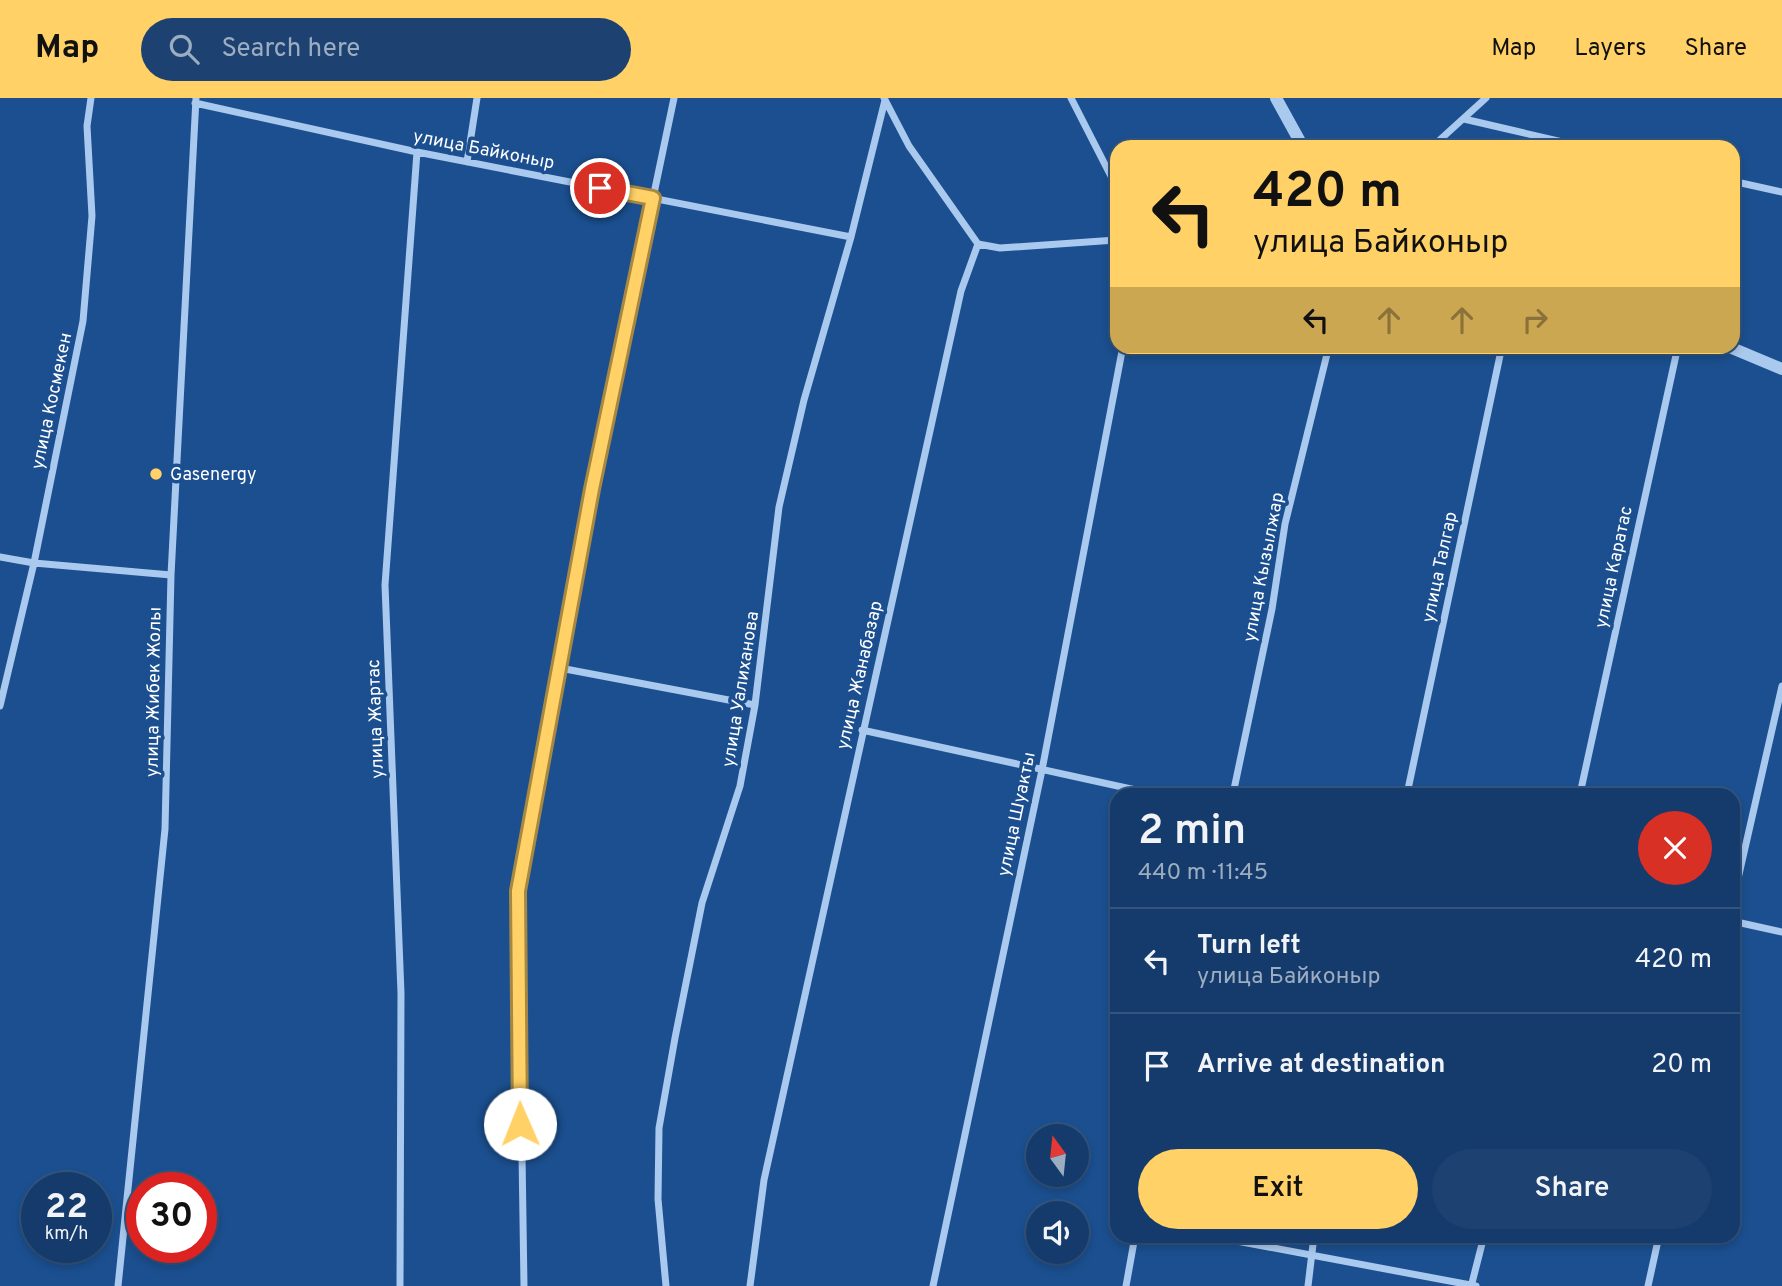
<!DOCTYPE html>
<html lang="en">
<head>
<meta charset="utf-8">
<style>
	body { margin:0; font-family:Overpass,sans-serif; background:#1d4271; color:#f1f3f6; height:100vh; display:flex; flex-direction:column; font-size:26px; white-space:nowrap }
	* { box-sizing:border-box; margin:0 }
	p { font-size:23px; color:#9dadc1 }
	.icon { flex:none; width:38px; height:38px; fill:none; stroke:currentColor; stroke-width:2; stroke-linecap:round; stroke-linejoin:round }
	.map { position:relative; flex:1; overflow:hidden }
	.panel { position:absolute; left:1110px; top:690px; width:630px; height:455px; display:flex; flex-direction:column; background:#143b6b; border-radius:21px; box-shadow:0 4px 10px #0003,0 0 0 2px #33557e }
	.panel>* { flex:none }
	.top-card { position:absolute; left:1110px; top:42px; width:630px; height:214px; border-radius:21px; box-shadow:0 4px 10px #0003,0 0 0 2px #33557e; background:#ffd166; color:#111; overflow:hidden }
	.needle { width:46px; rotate:345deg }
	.buttons { position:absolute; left:1026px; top:1026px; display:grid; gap:14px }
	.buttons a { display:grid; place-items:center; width:63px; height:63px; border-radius:50%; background:#143b6b; box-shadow:0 4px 10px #0003,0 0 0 2px #33557e; font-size:35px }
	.speed { position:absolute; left:21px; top:1074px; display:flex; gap:14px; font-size:35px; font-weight:700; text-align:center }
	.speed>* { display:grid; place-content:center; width:91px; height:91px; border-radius:50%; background:#143b6b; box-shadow:0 4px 10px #0003,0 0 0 2px #33557e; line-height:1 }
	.speed small { font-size:18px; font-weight:400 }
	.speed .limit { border:10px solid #d22; background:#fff; color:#111 }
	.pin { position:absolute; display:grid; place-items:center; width:60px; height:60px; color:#fff; margin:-30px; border:4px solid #fff; border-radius:50%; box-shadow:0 2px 7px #0007 }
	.me { position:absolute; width:77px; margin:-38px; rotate:359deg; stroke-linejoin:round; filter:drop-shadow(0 0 5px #0008) }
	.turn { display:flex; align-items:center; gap:24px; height:147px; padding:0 28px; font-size:32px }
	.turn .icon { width:91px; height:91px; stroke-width:2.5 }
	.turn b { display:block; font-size:49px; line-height:60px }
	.lanes { display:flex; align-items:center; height:66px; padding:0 28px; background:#0003; justify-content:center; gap:35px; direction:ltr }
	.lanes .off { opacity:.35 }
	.round { display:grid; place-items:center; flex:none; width:74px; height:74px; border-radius:37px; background:#1d4271 }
	.headline { display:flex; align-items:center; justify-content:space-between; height:119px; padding:0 28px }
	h1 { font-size:42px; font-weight:600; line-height:52px }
	.action { display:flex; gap:14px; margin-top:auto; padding:14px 28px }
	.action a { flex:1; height:80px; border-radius:42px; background:#ffd166; color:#111; font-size:28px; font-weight:600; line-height:80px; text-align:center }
	.action a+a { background:#1d4271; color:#f1f3f6 }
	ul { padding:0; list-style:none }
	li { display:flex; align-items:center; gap:21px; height:105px; padding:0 28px; border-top:2px solid #33557e }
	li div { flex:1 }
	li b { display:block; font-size:26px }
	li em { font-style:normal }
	header { display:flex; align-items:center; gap:42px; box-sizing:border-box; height:98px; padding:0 35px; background:#ffd166; color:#111 }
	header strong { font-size:33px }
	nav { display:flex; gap:38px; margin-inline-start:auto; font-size:24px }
	.search { width:490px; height:63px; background:#1d4271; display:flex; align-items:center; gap:18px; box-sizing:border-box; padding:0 24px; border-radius:38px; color:#9dadc1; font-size:26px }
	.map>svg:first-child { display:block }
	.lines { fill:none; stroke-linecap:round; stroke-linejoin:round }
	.minor { stroke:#a9c9ee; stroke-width:7 }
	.tertiary { stroke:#a9c9ee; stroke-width:12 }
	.route-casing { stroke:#a68842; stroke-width:18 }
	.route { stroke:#ffd166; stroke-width:12 }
	.poi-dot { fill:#ffd166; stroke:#1b4f8f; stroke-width:2.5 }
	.labels { text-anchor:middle; stroke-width:7; stroke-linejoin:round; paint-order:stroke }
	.street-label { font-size:18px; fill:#fff; stroke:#1b4f8f }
	.poi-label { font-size:18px; fill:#fff; stroke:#1b4f8f; text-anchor:start }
</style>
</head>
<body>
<header>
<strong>Map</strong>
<div class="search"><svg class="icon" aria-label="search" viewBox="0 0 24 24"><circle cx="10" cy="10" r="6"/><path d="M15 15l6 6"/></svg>Search here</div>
<nav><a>Map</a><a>Layers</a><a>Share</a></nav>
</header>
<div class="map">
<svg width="1782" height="1188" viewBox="0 0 1782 1188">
	<rect width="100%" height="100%" fill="#1b4f8f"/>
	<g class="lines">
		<path class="minor" d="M1071,0L1116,88
			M195,5L417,54L851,139
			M1464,21L1584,49
			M1432,49L1486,0
			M467,64L477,0
			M1732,83L1782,94
			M978,146L1000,150L1116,142
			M0,459L34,465L171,477
			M560,570L755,607
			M0,608L34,465L83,223L92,118L87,28L91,0
			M862,632L1154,696
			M1233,696L1272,511L1285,426L1329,248
			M1407,696L1502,248
			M1580,696L1678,248
			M1732,807L1782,588
			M1732,823L1782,834
			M1210,1138L1476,1188
			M1472,1185L1484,1138
			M118,1188L165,731L171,477L196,0
			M400,1188L401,895L385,487L417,54
			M524,1188L518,793L592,391L674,0
			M666,1188L658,1101L659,1030L675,940L702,805L740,688L755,607L779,409L804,302L851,139L885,2
			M750,1188L764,1082L961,193L978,146L909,48L884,0
			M933,1188L1042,672L1123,248
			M1126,1188L1135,1138
			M1308,1188L1314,1138
			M1648,1188L1659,1138"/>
		<path class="tertiary" d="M1276,0L1303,49
			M1727,248L1782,271"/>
	</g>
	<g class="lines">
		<g class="route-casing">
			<path id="route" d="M520,1026L518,793L592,391L653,100L600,90"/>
		</g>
		<use href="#route" class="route"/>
	</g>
	<circle class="poi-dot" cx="156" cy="376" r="7"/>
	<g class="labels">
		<g class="street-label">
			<text transform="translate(484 51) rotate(11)" y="6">улица Байконыр</text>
			<text transform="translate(51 303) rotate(-78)" y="6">улица Космекен</text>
			<text transform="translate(1263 469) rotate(-79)" y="6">улица Кызылжар</text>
			<text transform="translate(1439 469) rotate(-78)" y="6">улица Талгар</text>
			<text transform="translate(1613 469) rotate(-78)" y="6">улица Каратас</text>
			<text transform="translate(859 577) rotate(-77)" y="6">улица Жанабазар</text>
			<text transform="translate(740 591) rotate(-81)" y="6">улица Уалиханова</text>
			<text transform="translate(153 594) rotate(-89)" y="6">улица Жибек Жолы</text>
			<text transform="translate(375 621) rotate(-92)" y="6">улица Жартас</text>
			<text transform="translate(1016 716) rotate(-78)" y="6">улица Шуакты</text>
		</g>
		<g class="poi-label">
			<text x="170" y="382">Gasenergy</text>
		</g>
	</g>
</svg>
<div class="buttons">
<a><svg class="needle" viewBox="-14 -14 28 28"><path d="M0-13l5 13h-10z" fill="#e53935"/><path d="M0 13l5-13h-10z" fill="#9dadc1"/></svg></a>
<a><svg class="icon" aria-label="sound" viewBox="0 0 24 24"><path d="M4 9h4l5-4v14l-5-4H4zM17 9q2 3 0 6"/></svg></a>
</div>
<div class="speed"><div>22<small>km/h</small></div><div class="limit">30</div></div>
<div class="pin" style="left:600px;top:90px;background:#d93025"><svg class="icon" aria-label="arrive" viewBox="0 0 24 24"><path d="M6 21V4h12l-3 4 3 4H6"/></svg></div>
<svg class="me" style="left:520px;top:1026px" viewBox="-20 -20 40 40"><circle r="19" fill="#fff"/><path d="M0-13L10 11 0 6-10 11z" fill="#ffd166"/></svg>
<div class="top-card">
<div class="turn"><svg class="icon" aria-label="left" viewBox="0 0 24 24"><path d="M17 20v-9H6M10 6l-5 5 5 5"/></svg><div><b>420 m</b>улица Байконыр</div></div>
<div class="lanes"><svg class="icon" aria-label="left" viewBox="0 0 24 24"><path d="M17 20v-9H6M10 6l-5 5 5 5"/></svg><svg class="icon off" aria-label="ahead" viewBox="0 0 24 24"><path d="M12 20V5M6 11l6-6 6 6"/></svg><svg class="icon off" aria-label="ahead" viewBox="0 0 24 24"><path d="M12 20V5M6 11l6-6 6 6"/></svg><svg class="icon off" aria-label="right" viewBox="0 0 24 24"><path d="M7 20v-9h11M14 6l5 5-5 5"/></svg></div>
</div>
<section class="panel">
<div class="headline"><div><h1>2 min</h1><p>440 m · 11:45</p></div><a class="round" style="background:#d93025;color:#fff"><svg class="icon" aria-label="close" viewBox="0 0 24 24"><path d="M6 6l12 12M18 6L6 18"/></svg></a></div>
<ul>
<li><svg class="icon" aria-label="left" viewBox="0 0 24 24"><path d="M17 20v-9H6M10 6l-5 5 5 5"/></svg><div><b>Turn left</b><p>улица Байконыр</p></div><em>420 m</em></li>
<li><svg class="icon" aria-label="arrive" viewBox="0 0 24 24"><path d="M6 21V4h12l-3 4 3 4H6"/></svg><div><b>Arrive at destination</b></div><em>20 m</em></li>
</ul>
<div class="action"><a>Exit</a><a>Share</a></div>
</section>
</div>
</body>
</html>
